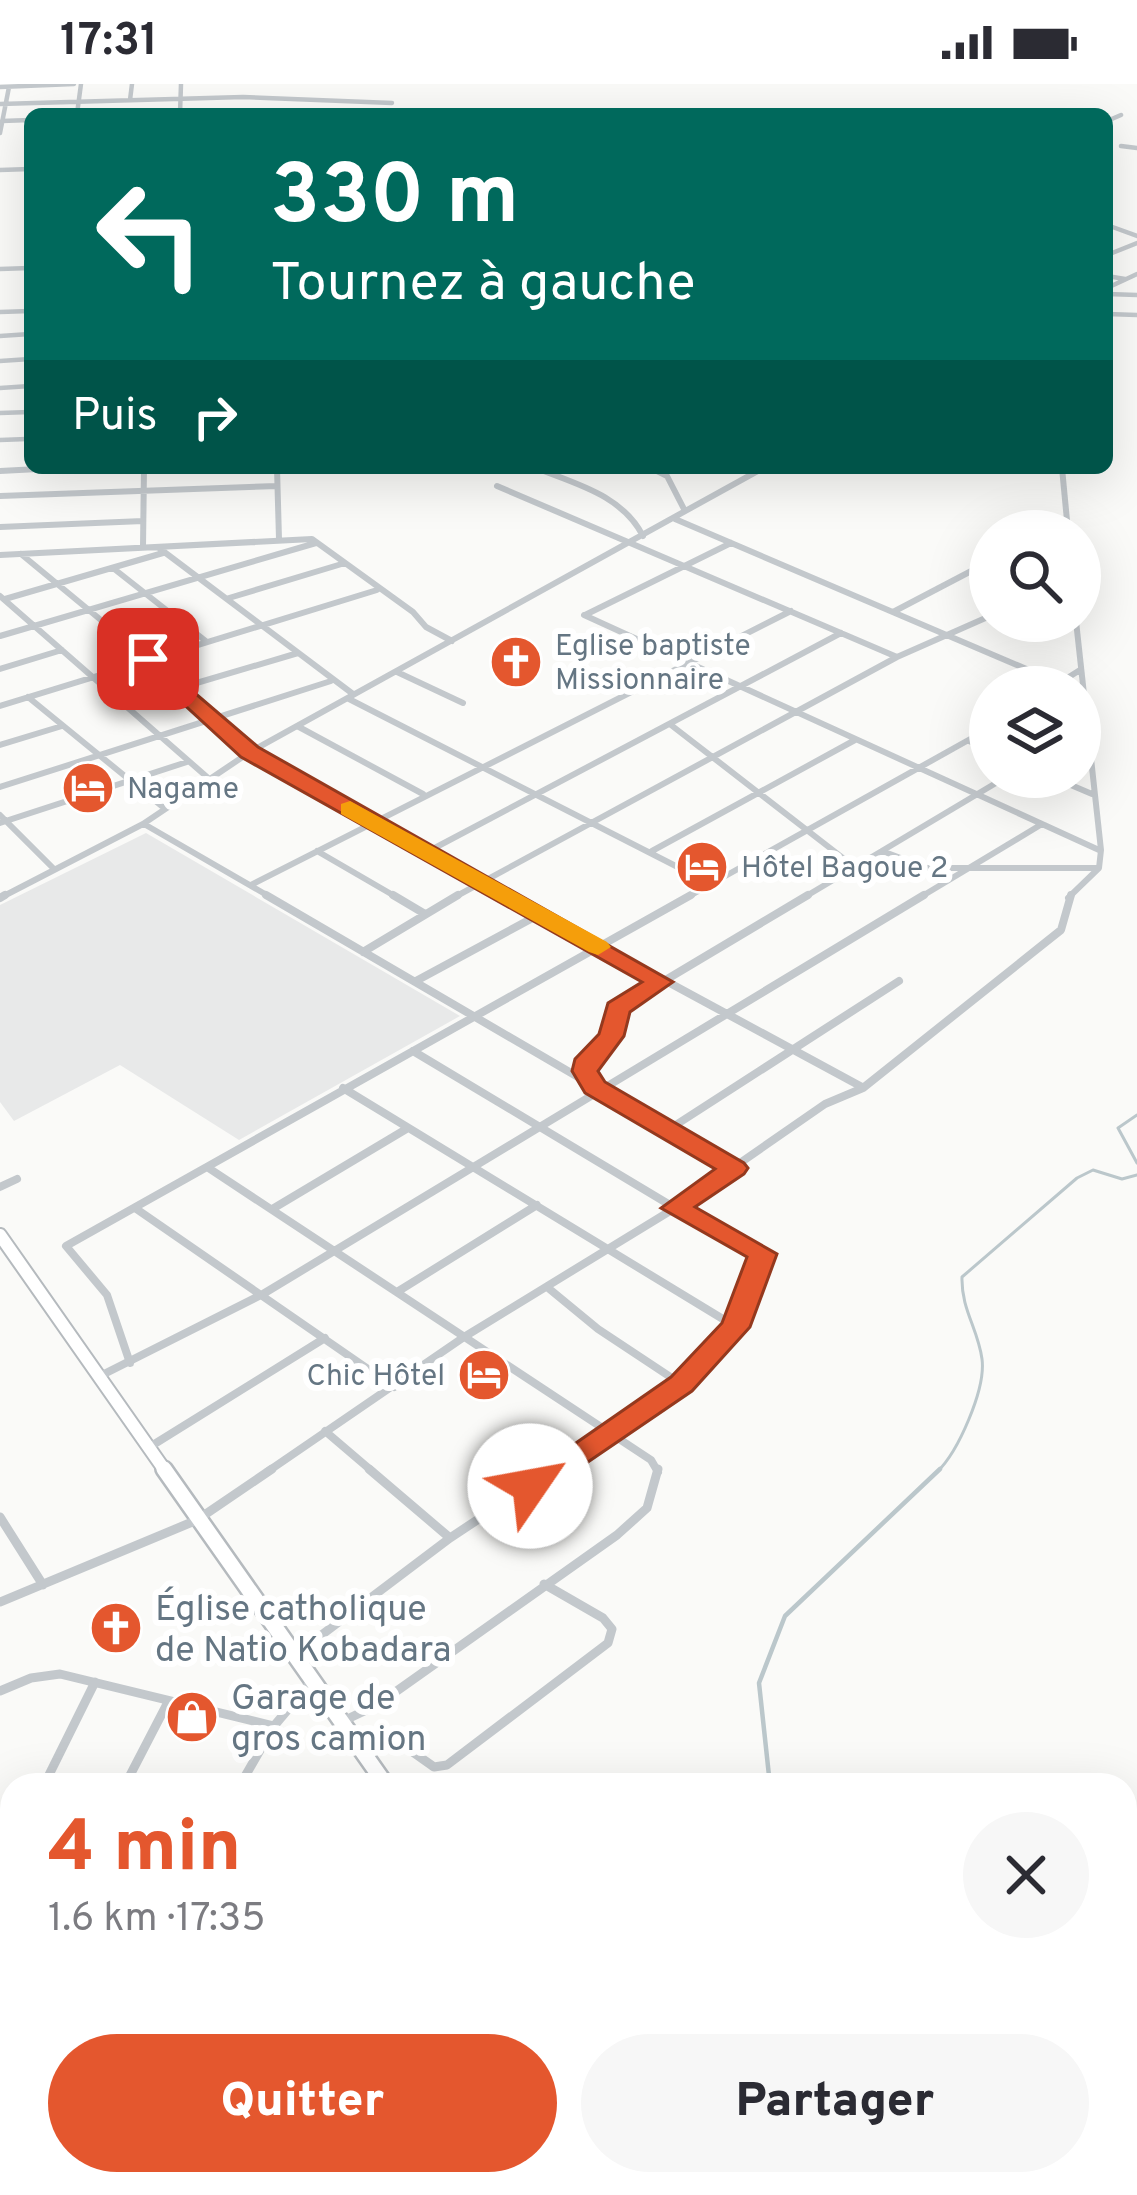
<!DOCTYPE html>
<html lang="fr">
<head>
<meta charset="utf-8">
<style>
	body { margin:0; font-family:Overpass,sans-serif; background:#f7f7f7; color:#2b2b33; height:100vh; display:flex; flex-direction:column; font-size:45px; white-space:nowrap }
	* { box-sizing:border-box; margin:0 }
	p { font-size:39px; color:#7c7c81 }
	.icon { flex:none; width:66px; height:66px; fill:none; stroke:currentColor; stroke-width:2; stroke-linecap:round; stroke-linejoin:round }
	.map { position:relative; flex:1; overflow:hidden }
	.panel { position:absolute; left:0px; top:1689px; width:1137px; height:423px; display:flex; flex-direction:column; background:#fff; border-radius:36px 36px 0 0; box-shadow:0 12px 48px #0002 }
	.panel>* { flex:none }
	.hud { position:absolute; left:24px; top:24px; width:1089px; height:366px; border-radius:18px; box-shadow:0 12px 48px #0002; background:#00695c; color:#fff; overflow:hidden }
	.fabs { position:absolute; left:969px; top:426px; display:grid; gap:24px }
	.fabs a { display:grid; place-items:center; width:132px; height:132px; border-radius:50%; background:#fff; box-shadow:0 12px 48px #0002; font-size:60px }
	.pin { position:absolute; display:grid; place-items:center; width:102px; height:102px; color:#fff; margin:-51px; border-radius:24px; box-shadow:0 6px 18px #0006 }
	.me { position:absolute; width:132px; margin:-66px; rotate:57deg; stroke-linejoin:round; filter:drop-shadow(0 0 9px #0008) }
	.turn { display:flex; align-items:center; gap:42px; height:252px; padding:0 48px; font-size:54px }
	.turn .icon { width:156px; height:156px; stroke-width:2.5 }
	.turn b { display:block; font-size:84px; line-height:102px }
	.then { display:flex; align-items:center; height:114px; padding:0 48px; background:#0003; gap:24px; font-size:45px }
	.round { display:grid; place-items:center; flex:none; width:126px; height:126px; border-radius:63px; background:#f7f7f7 }
	.overview { display:flex; align-items:center; justify-content:space-between; height:204px; padding:0 48px }
	h1 { font-size:72px; font-weight:800; line-height:90px; color:#e4572e }
	.primary-button { display:flex; gap:24px; margin-top:auto; padding:24px 48px }
	.primary-button a { flex:1; height:138px; border-radius:72px; background:#e4572e; color:#fff; font-size:48px; font-weight:800; line-height:138px; text-align:center }
	.primary-button a+a { background:#f7f7f7; color:#2b2b33 }
	.status { display:flex; justify-content:space-between; align-items:center; height:84px; padding:0 60px; background:#fff; direction:ltr }
	.status svg { height:33px; fill:currentColor }
	.map>svg:first-child { display:block }
	.built { fill:#e8e9e9 }
	.lines { fill:none; stroke-linecap:round; stroke-linejoin:round }
	.stream-far1 { stroke:#bbc7cb; stroke-width:3 }
	.stream { stroke:#bbc7cb; stroke-width:4.5 }
	.primary-far1-casing { stroke:#b5babe; stroke-width:16 }
	.primary-casing { stroke:#b5babe; stroke-width:20 }
	.minor-far3 { stroke:#c3c8cc; stroke-width:4.5 }
	.minor-far2 { stroke:#c3c8cc; stroke-width:6 }
	.minor-far1 { stroke:#c3c8cc; stroke-width:8 }
	.minor { stroke:#c3c8cc; stroke-width:9 }
	.primary-far1 { stroke:#fff; stroke-width:12 }
	.primary { stroke:#fff; stroke-width:15 }
	.route { fill:#e4572e; stroke:#94391e; stroke-width:3 }
	.slow { fill:#f59e0b }
	.labels { text-anchor:middle; stroke-width:12; stroke-linejoin:round; paint-order:stroke }
	.poi-label { font-size:30px; fill:#657683; stroke:#fff; text-anchor:start }
	.near-poi-label { font-size:36px; fill:#657683; stroke:#fff; text-anchor:start }
</style>
</head>
<body>
<div class="status"><b>17:31</b><svg viewBox="0 0 49 12"><path d="M0 12V9h3v3zM5 12V6h3v6zM10 12V3h3v9zM15 12V0h3v12zM26 1h20v11H26zM47 4h2v5h-2z"/></svg></div>
<div class="map">
<svg width="1137" height="2111" viewBox="0 0 1137 2111">
	<rect width="100%" height="100%" fill="#fafaf8"/>
	<path class="built" d="M146,749L460,932L239,1056L120,981L14,1037L0,1018V821Z"/>
	<g class="lines">
		<path class="stream-far1" d="M1137,1031L1118,1044L1137,1079
			M937,1388C958,1368 986,1305 982,1275C978,1245 961,1225 962,1193L1077,1094L1093,1086L1122,1095L1137,1091"/>
		<path class="stream" d="M770,1701L759,1599L785,1532L940,1385
			M833,2100L835,2111"/>
		<g class="primary-far1-casing">
			<path id="primary-far1" d="M0,1151L166,1388"/>
		</g>
		<g class="primary-casing">
			<path id="primary" d="M164,1385L386,1701
				M727,2100L739,2111"/>
		</g>
		<path class="minor-far3" d="M0,3L74,0
			M130,16L132,0
			M0,20L243,13L392,19
			M77,30L81,0
			M180,30L181,0
			M2,37L30,36
			M1107,37L1121,31
			M0,49L9,3
			M1121,62L1137,64
			M0,86L30,85
			M1107,141L1137,152
			M1107,171L1137,159
			M0,185L30,184
			M1107,192L1125,195
			M1107,204L1137,190
			M1107,210L1137,211
			M0,228L30,227
			M1107,230L1137,231
			M0,252L30,250
			M0,277L30,275
			M0,304L30,302
			M0,329L30,328
			M0,356L27,355"/>
		<path class="minor-far2" d="M277,384L279,455
			M536,384C576,400 622,411 643,452
			M651,384L667,392L685,427
			M1062,384L1068,447
			M0,387L57,384
			M497,402L897,573
			M0,412L277,402
			M675,435L1059,599
			M0,443L143,437
			M143,463L144,384
			M159,464L353,610
			M21,470L182,603L250,668L512,814
			M0,471L312,455L413,528L426,543L452,557
			M113,484L207,558
			M0,512L207,693
			M229,514L345,479
			M5,515L163,469
			M893,528L977,484
			M584,531L1099,766
			M585,531L731,459
			M0,552L316,459
			M0,585L62,566
			M397,588L463,619
			M183,603L298,569
			M1053,603L1080,586
			M28,613L164,724
			M349,615L709,799
			M0,622L377,506
			M671,641L852,781
			M299,643L423,710
			M969,657L990,666
			M0,661L62,642
			M1052,693L1092,710
			M0,703L331,597
			M0,731L54,785
			M0,739L187,678
			M144,740L272,814
			M317,767L398,814
			M652,767L855,656
			M882,767L927,784H1097
			M427,768L841,549
			M251,801L791,527
			M0,814L143,740L250,668L763,384
			M453,814L897,573L990,532
			M686,814L990,644
			M803,814L1006,693
			M919,814L1042,740
			M1068,814L1099,784L1101,766L1076,537"/>
		<path class="minor-far1" d="M266,811L734,1084
			M393,811L425,830
			M507,811L862,1003
			M0,814L5,811
			M363,868L458,811
			M416,897L540,830
			M413,967L675,1124L763,1170L736,1243L681,1300L549,1388
			M594,1002L585,980L611,952L617,925L808,811
			M343,1004L736,1243
			M668,1046L899,897
			M207,1083L651,1376L658,1388
			M0,1103L17,1095
			M135,1124L394,1303
			M274,1124L408,1044
			M547,1203L598,1245L681,1300
			M397,1208L537,1121
			M130,1279L107,1211L66,1162L691,811
			M100,1292L263,1210L924,811
			M325,1347L373,1388
			M148,1364L325,1254
			M267,1388L464,1253L675,1124L825,1020L863,1004L1061,846L1071,811"/>
		<path class="minor" d="M369,1385L450,1454
			M0,1433L43,1501
			M0,1518L197,1436L272,1385
			M295,1571L450,1454L554,1385
			M0,1607L31,1594L60,1590L274,1642
			M341,1638L377,1621L617,1451L647,1424L658,1385
			M358,1660L393,1654L434,1683L447,1681L608,1559L612,1545L603,1534L544,1500
			M44,1701L95,1598
			M125,1701L168,1618
			M240,1701L274,1642L311,1598
			M0,1788L12,1764
			M0,1956L12,1931
			M0,1958L12,1961
			M1125,2016L1137,2018
			M57,2111L62,2100
			M161,2111L166,2100
			M250,2111L254,2100
			M340,2111L343,2100
			M431,2111L434,2100
			M524,2111L527,2100"/>
		<use href="#primary-far1" class="primary-far1"/>
		<use href="#primary" class="primary"/>
	</g>
	<path class="route" d="M148,569L258,663L673,898L630,928L624,952L598,987L605,998L744,1079L748,1084L744,1090L695,1123L777,1170L750,1243L692,1307L541,1410H519L514,1402L671,1293L722,1239L747,1173L661,1124L715,1085L585,1009L572,987L575,975L599,950L608,919L642,898L241,673L140,580L137,575Z"/>
	<path class="slow" d="M350,717L607,858L611,863L598,871L589,868L341,730V720Z"/>
	<defs>
		<g id="church-disc" transform="scale(2.7)"><circle r="9.5" fill="#e4572e" stroke="#fff"/><path d="M-1.2-6h2.4v3.5h3.3v2.4h-3.3V6h-2.4V-.1h-3.3v-2.4h3.3Z" fill="#fff"/></g>
		<g id="hotel-disc" transform="scale(2.7)"><circle r="9.5" fill="#e4572e" stroke="#fff"/><path d="M-6-4.5h1.5V1H6V5H4.5V3h-9V5H-6ZM-4 0a1.8 1.8 0 1 1 3.6 0ZM.5 0V-2.5h3Q6-2.5 6 0Z" fill="#fff"/></g>
		<g id="shop-disc" transform="scale(2.7)"><circle r="9.5" fill="#e4572e" stroke="#fff"/><path d="M-5-2.5h2.3a2.7 3.5 0 0 1 5.4 0H5L5.5 6h-11ZM-1.5-2.5h3a1.5 2.3 0 0 0-3 0Z" fill="#fff"/></g>
	</defs>
	<g fill-rule="evenodd">
		<use href="#church-disc" x="516" y="578"/>
		<use href="#hotel-disc" x="88" y="704"/>
		<use href="#hotel-disc" x="702" y="783"/>
		<use href="#hotel-disc" x="484" y="1291"/>
		<use href="#church-disc" x="116" y="1544"/>
		<use href="#shop-disc" x="192" y="1633"/>
	</g>
	<g class="labels">
		<g class="poi-label">
			<text x="555" y="571">Eglise baptiste<tspan x="555" dy="34">Missionnaire</tspan></text>
			<text x="127" y="714">Nagame</text>
			<text x="741" y="793">Hôtel Bagoue 2</text>
			<text x="445" y="1301" text-anchor="end">Chic Hôtel</text>
		</g>
		<g class="near-poi-label">
			<text x="155" y="1536">Église catholique<tspan x="155" dy="41">de Natio Kobadara</tspan></text>
			<text x="231" y="1625">Garage de<tspan x="231" dy="41">gros camion</tspan></text>
		</g>
	</g>
</svg>
<div class="fabs">
<a><svg class="icon" aria-label="search" viewBox="0 0 24 24"><circle cx="10" cy="10" r="6"/><path d="M15 15l6 6"/></svg></a>
<a><svg class="icon" aria-label="layers" viewBox="0 0 24 24"><path d="M12 4l9 5-9 5-9-5zM3 14l9 5 9-5"/></svg></a>
</div>
<div class="pin" style="left:148px;top:575px;background:#d93025"><svg class="icon" aria-label="arrive" viewBox="0 0 24 24"><path d="M6 21V4h12l-3 4 3 4H6"/></svg></div>
<svg class="me" style="left:530px;top:1402px" viewBox="-20 -20 40 40"><circle r="19" fill="#fff"/><path d="M0-13L10 11 0 6-10 11z" fill="#e4572e"/></svg>
<div class="hud">
<div class="turn"><svg class="icon" aria-label="left" viewBox="0 0 24 24"><path d="M17 20v-9H6M10 6l-5 5 5 5"/></svg><div><b>330 m</b>Tournez à gauche</div></div>
<div class="then">Puis<svg class="icon" aria-label="right" viewBox="0 0 24 24"><path d="M7 20v-9h11M14 6l5 5-5 5"/></svg></div>
</div>
<section class="panel">
<div class="overview"><div><h1>4 min</h1><p>1.6 km · 17:35</p></div><a class="round"><svg class="icon" aria-label="close" viewBox="0 0 24 24"><path d="M6 6l12 12M18 6L6 18"/></svg></a></div>
<div class="primary-button"><a>Quitter</a><a>Partager</a></div>
</section>
</div>
</body>
</html>
